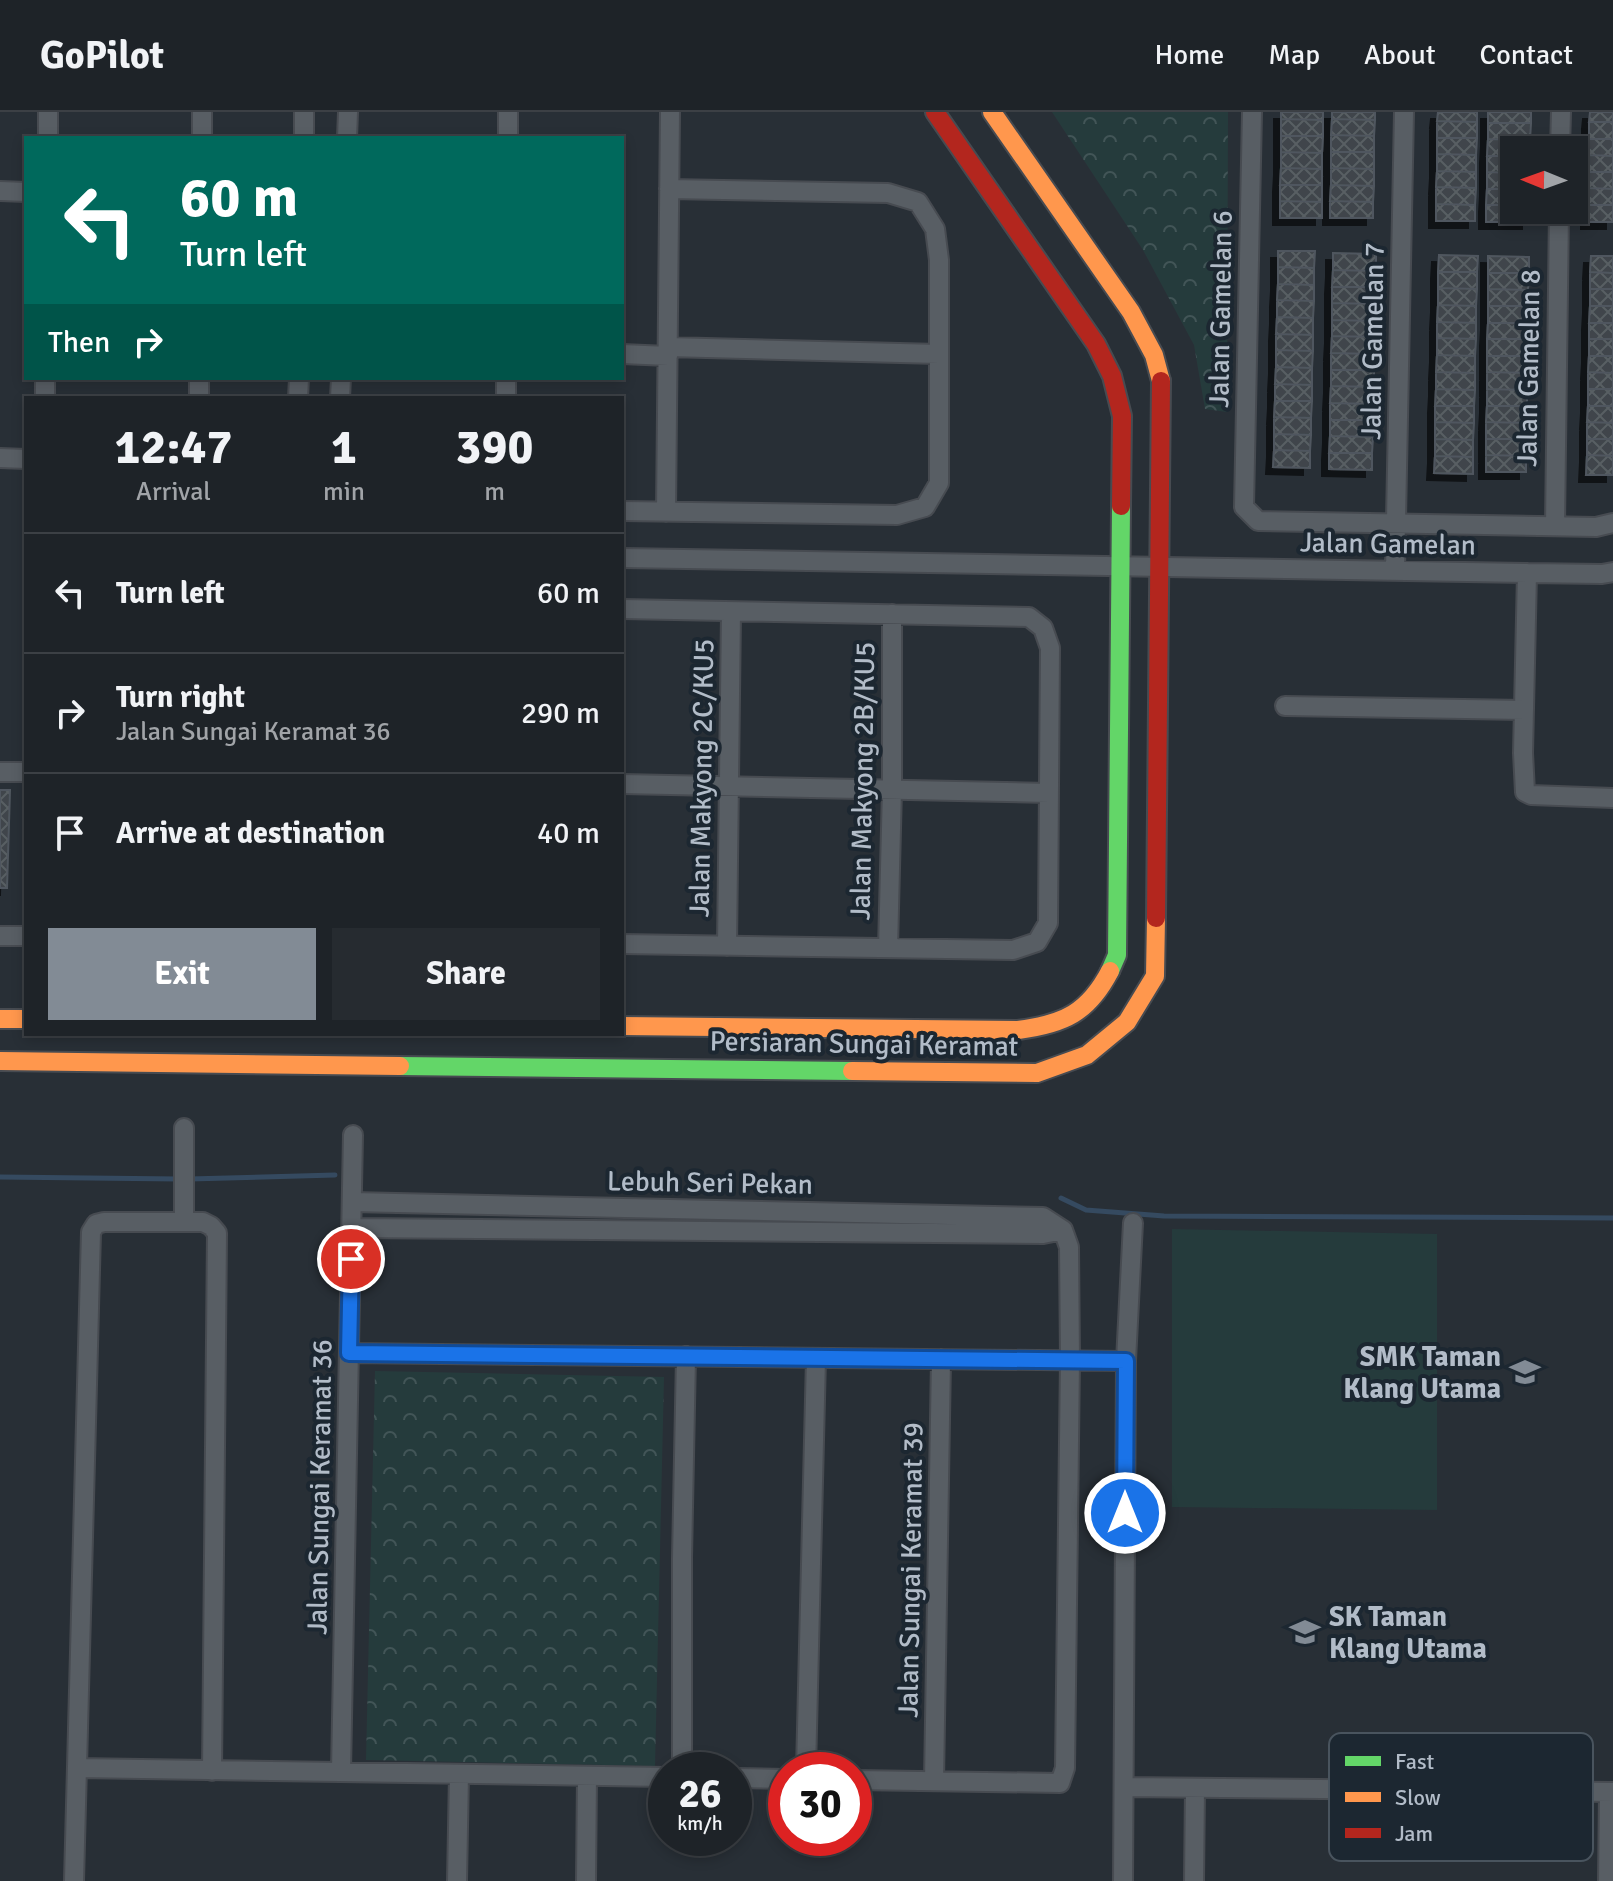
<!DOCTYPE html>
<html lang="en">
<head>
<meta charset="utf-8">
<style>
	body { margin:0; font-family:Signika,sans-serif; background:#262b30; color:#f1f3f6; height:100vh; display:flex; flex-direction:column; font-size:30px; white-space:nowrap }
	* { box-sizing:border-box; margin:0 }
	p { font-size:26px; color:#a1a4a8 }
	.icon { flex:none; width:44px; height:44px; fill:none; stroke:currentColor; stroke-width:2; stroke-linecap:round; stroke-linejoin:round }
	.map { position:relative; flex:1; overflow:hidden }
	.details { position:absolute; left:24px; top:284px; width:600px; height:640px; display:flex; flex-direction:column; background:#1e2328; border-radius:0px; box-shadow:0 4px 12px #0003,0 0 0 2px #3c4045 }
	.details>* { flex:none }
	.top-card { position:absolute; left:24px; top:24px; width:600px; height:244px; border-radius:0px; box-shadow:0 4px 12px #0003,0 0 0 2px #3c4045; background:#00695c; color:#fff; overflow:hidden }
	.needle { width:52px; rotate:271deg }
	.tools { position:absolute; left:1500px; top:24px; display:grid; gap:16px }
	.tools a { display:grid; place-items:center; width:88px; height:88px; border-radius:0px; background:#1e2328; box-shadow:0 4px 12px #0003,0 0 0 2px #3c4045; font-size:40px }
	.speed { position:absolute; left:648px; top:1640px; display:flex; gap:16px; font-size:40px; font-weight:700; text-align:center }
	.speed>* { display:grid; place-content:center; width:104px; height:104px; border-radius:50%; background:#1e2328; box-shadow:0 4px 12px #0003,0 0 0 2px #3c4045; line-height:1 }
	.speed small { font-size:20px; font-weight:400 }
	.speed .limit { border:12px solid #d22; background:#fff; color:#111 }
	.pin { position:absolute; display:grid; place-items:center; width:68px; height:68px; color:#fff; margin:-34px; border:4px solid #fff; border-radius:50%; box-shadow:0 2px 8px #0007 }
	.me { position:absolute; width:88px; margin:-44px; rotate:0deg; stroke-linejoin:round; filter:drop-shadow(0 0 6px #0008) }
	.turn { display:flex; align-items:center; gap:28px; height:168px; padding:0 24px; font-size:36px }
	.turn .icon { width:104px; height:104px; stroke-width:2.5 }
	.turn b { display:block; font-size:56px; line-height:68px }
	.then { display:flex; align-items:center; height:76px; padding:0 24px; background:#0003; gap:16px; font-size:30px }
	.eta { display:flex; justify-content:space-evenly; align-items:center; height:136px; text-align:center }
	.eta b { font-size:48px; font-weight:700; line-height:56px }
	.primary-button { display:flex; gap:16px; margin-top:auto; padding:16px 24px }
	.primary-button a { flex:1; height:92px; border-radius:0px; background:#828b95; color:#fff; font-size:32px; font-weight:700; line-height:92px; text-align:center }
	.primary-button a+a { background:#262b30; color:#f1f3f6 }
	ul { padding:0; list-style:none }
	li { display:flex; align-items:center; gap:24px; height:120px; padding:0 24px; border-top:2px solid #3c4045 }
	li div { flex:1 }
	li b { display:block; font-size:30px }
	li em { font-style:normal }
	header { display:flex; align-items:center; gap:48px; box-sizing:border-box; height:112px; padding:0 40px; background:#1e2328; border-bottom:2px solid #3c4045 }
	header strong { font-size:38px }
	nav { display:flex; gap:44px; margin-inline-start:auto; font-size:28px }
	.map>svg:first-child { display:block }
	.park { fill:url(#park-crowns) }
	.pitch { fill:#253b3c }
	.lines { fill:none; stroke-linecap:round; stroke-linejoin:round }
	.stream { stroke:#354a60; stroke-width:5 }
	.building { fill:url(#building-cross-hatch); stroke:#50575e; stroke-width:2; filter:url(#shadow) }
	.street-casing { stroke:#474b51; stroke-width:22 }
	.fast-casing { stroke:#474b51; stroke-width:22 }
	.slow-casing { stroke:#474b51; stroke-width:22 }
	.jam-casing { stroke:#474b51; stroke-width:22 }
	.street { stroke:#585e64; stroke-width:18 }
	.fast { stroke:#63d668; stroke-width:18 }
	.slow { stroke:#ff974d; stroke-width:18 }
	.jam { stroke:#b3261e; stroke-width:18 }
	.route-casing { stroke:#114b97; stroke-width:20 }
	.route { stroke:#1a73e8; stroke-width:14 }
	.labels { text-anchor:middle; stroke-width:8; stroke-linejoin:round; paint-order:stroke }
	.street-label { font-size:28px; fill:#b2bcc8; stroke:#1c2731 }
	.poi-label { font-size:28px; font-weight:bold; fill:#b2bcc8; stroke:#1c2731; text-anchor:end }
	.key { fill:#1c2731; stroke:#49545e; stroke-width:2 }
	.key-label { font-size:22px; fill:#b2bcc8 }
</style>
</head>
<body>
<header>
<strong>GoPilot</strong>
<nav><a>Home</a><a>Map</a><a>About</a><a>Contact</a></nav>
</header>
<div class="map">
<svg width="1613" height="1769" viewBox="0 0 1613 1769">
	<defs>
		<pattern id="park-crowns" width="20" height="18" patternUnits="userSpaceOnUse" patternTransform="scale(2)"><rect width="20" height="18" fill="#253b3c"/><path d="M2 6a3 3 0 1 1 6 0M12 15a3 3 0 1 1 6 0" fill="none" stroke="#425557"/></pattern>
		<pattern id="building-cross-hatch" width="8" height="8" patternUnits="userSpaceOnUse" patternTransform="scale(2)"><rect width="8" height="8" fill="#3f454b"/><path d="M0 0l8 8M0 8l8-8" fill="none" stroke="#585e63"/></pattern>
		<filter id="shadow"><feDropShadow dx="-7" dy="7" stdDeviation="0" flood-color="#0009"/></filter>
	</defs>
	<rect width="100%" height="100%" fill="#282f36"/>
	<path class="park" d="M1052,0H1228L1227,300L1205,297L1194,233L1143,138Z
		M375,1259L664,1265L655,1654L366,1648Z"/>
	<path class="pitch" d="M1172,1117L1437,1122V1398L1172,1395Z"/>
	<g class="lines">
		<path class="stream" d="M0,1065L179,1067
			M189,1067L335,1063
			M1061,1086L1086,1098L1164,1104L1613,1106"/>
	</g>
	<path class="building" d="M1281,0H1323V8L1281,7Z
		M1332,0H1375V8L1332,7Z
		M1438,0H1477V10L1437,9Z
		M1488,0H1531V11H1488Z
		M1590,0H1613V10H1589Z
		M1281,7L1323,8V24H1281Z
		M1332,7L1375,8L1374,24L1331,23Z
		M1437,9L1477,10V26H1437Z
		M1589,10H1613V27H1589Z
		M1488,11H1531L1530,28L1488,27Z
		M1331,23L1374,24V40H1331Z
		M1281,24H1323L1322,41L1281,40Z
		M1437,26H1477L1476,43L1437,42Z
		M1488,27L1530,28V38H1514V44H1487Z
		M1589,27H1613V44L1589,43Z
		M1281,40L1322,41V57L1281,56Z
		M1331,40H1374V57L1331,56Z
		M1437,42L1476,43V60L1437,59Z
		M1589,43L1613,44V60H1589Z
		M1487,44H1514V61L1487,60Z
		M1281,56L1322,57V73H1280Z
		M1331,56L1374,57V74L1331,73Z
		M1437,59L1476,60V76L1436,75Z
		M1487,60L1514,61V77H1487Z
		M1589,60H1613V77L1588,76Z
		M1280,73H1322V90L1280,89Z
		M1331,73L1374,74L1373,90L1330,89Z
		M1436,75L1476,76L1475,93L1436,92Z
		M1588,76L1613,77V93H1588Z
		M1487,77H1514V93H1486Z
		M1280,89L1322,90V106H1280Z
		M1330,89L1373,90V106H1330Z
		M1436,92L1475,93V109H1436Z
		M1486,93H1514V98H1529V110H1486Z
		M1588,93H1613V110H1588Z
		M1278,139H1315L1314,156L1278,155Z
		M1333,141L1376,142V159L1333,158Z
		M1439,143L1478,144L1477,160H1438Z
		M1488,144L1529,145V161H1488Z
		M1591,144H1613V161L1590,160Z
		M1278,155L1314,156V173L1278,172Z
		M1333,158L1376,159L1375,175H1332Z
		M1438,160H1477V177L1438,176Z
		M1590,160L1613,161V177H1590Z
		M1488,161H1529L1528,178L1488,177Z
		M1278,172L1314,173V189L1277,188Z
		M1332,175H1375V192L1332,191Z
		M1438,176L1477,177L1476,194L1438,193Z
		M1488,177L1528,178V194H1488Z
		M1590,177H1613V194H1590Z
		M1277,188L1314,189L1313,206L1277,205Z
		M1332,191L1375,192V209L1332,208Z
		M1438,193L1476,194V211L1437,210Z
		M1488,194H1528V211H1488Z
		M1590,194H1613V211H1589Z
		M1277,205L1313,206V223L1276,222Z
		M1332,208L1375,209V225L1332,224Z
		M1437,210L1476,211V227L1437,226Z
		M1488,211H1528V227H1487Z
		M1589,211H1613V227H1589Z
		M1276,222L1313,223V239L1276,238Z
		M1332,224L1375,225L1374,242L1331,241Z
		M1437,226L1476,227L1475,244L1437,243Z
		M1487,227H1528V244H1487Z
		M1589,227H1613V244H1589Z
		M1276,238L1313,239L1312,256L1276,255Z
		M1331,241L1374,242V258H1331Z
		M1437,243L1475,244V261L1436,260Z
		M1487,244H1528V261L1487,260Z
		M1589,244H1613V261L1588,260Z
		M1276,255L1312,256V273L1275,272Z
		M1331,258H1374V275L1331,274Z
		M1436,260L1475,261V278L1436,277Z
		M1487,260L1528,261L1527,278L1487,277Z
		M1588,260L1613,261V277H1588Z
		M1275,272L1312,273V289H1275Z
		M1331,274L1374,275L1373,292L1330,291Z
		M1436,277L1475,278L1474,294H1435Z
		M1487,277L1527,278V294H1487Z
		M1588,277H1613V294H1588Z
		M1275,289H1312L1311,306L1274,305Z
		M1330,291L1373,292V308H1330Z
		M1435,294H1474V311L1435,310Z
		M1487,294H1527V311L1486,310Z
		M1588,294H1613V311L1587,310Z
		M1274,305L1311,306V323L1274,322Z
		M1330,308H1373V325L1330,324Z
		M1435,310L1474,311L1473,328L1435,327Z
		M1486,310L1527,311V327H1486Z
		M1587,310L1613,311V327H1587Z
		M1274,322L1311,323L1310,339L1274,338Z
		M1330,324L1373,325L1372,341H1329Z
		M1435,327L1473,328V345L1435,344Z
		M1486,327H1527L1526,344L1486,343Z
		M1587,327H1613V344L1587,343Z
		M1274,338L1310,339V356L1273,355Z
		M1329,341H1372V358L1329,357Z
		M1486,343L1526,344V360H1486Z
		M1587,343L1613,344V363H1586Z
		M1435,344L1473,345V362L1434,361Z
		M0,678H10L7,776H0Z"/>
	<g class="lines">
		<g class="street-casing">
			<path id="street" d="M1252,0L1244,395L1258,409L1596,415L1613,411
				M48,26V0
				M202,26V0
				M304,26V0
				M347,26L348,0
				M508,26V0
				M1560,38L1561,0
				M0,79L26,80
				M668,235L939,242
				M622,242L668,244
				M45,286V266
				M199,286V266
				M298,286L299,266
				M340,286L341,266
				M506,286V266
				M0,346L26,347
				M622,399L897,403L925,395L939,371V148L935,117L918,90L888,81L669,77
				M666,400L670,0
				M1555,414L1559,98
				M622,446L1527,461L1602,462L1613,460
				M1395,459L1404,0
				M1527,461L1523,641L1525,680L1531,683L1613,686
				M622,497L1029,505L1043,516L1050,536L1048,811L1037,830L1013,838L622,832
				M1285,594L1524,598
				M0,660H26
				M622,672L1049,681
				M0,824H26
				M727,834L731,500
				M888,836L892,677V502
				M352,1090L1043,1105L1063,1118
				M184,1110V1016
				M352,1116L1043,1122L1063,1118
				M349,1241L1126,1249
				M77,1656L666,1665
				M682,1658V1446L686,1244
				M806,1658L816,1246
				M341,1660L353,1023
				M734,1666L786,1667
				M854,1668L1060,1671L1065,1656L1070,1248L1069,1135L1063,1118
				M934,1669L941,1247
				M1124,1675L1613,1680
				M74,1769L91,1120L96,1112L104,1110H203L211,1114L217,1121L212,1659
				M457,1769L459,1662
				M586,1769L587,1664
				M1123,1769L1126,1249L1133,1111
				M1194,1769L1195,1676
				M1608,1769L1609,1680"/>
		</g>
		<g class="fast-casing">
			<path id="fast" d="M1110,859L1117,843L1121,394
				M400,954L852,959"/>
		</g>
		<g class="slow-casing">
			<path id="slow" d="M992,0L1131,200L1154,243L1161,269
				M0,907H26
				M622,914L1018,918C1064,912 1088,901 1110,859
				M0,949L400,954
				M852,959L1037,961L1087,943L1127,910L1155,864L1156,806"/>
		</g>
		<g class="jam-casing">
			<path id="jam" d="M935,0L1096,232L1112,264L1122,304L1121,394
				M1156,806L1161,269"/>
		</g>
		<use href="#street" class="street"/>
		<use href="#fast" class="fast"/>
		<use href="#slow" class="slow"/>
		<use href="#jam" class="jam"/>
	</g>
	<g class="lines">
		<g class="route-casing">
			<path id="route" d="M351,1147L349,1241L1126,1249L1125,1401"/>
		</g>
		<use href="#route" class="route"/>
	</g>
	<defs>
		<g id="school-bare" transform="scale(2.4)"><path d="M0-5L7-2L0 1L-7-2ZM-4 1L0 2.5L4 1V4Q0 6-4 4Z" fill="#828b95" stroke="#1c2731" stroke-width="2.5" paint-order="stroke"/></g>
	</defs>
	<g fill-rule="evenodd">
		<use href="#school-bare" x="1525" y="1260"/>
		<use href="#school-bare" x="1305" y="1520"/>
	</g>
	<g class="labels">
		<g class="street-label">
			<text transform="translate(1220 197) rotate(-89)" y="10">Jalan Gamelan 6</text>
			<text transform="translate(1372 229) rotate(-89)" y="10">Jalan Gamelan 7</text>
			<text transform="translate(1528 256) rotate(-89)" y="10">Jalan Gamelan 8</text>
			<text transform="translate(1388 431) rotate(1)" y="10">Jalan Gamelan</text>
			<text transform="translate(701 666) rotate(-89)" y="10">Jalan Makyong 2C/KU5</text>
			<text transform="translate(862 669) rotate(-89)" y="10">Jalan Makyong 2B/KU5</text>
			<text transform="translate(864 931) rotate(1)" y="10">Persiaran Sungai Keramat</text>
			<text transform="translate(710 1070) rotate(1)" y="10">Lebuh Seri Pekan</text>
			<text transform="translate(319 1375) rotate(-89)" y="10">Jalan Sungai Keramat 36</text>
			<text transform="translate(910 1458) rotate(-89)" y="10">Jalan Sungai Keramat 39</text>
		</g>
		<g class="poi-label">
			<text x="1501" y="1254">SMK Taman<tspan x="1501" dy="32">Klang Utama</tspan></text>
			<text x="1329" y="1514" text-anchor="start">SK Taman<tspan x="1329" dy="32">Klang Utama</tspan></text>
		</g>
	</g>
	<rect x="1329" y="1621" width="264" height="128" rx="12" class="key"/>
	<rect x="1345" y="1644" width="36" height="10" fill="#63d668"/>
	<rect x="1345" y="1680" width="36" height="10" fill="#ff974d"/>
	<rect x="1345" y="1716" width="36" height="10" fill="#b3261e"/>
	<g class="key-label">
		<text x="1395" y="1657">Fast</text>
		<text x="1395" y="1693">Slow</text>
		<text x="1395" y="1729">Jam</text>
	</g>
</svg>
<div class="tools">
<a><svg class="needle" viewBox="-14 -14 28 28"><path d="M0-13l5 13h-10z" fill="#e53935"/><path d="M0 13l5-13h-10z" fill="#a1a4a8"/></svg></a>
</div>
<div class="speed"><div>26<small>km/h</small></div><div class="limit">30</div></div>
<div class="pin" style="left:351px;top:1147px;background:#d93025"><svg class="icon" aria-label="arrive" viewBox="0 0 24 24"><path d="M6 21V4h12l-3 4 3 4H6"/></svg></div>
<svg class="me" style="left:1125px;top:1401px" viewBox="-20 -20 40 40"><circle r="17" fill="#1a73e8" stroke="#fff" stroke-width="3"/><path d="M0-11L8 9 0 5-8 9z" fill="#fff"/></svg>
<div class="top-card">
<div class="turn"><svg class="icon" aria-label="left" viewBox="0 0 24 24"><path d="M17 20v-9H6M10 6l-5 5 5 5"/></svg><div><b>60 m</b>Turn left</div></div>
<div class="then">Then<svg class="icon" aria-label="right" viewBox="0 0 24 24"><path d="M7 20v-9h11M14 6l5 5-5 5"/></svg></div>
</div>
<section class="details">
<div class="eta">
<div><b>12:47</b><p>Arrival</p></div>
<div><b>1</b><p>min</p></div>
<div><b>390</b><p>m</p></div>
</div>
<ul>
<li><svg class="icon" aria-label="left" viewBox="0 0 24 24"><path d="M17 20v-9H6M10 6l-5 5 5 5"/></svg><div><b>Turn left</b></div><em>60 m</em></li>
<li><svg class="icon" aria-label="right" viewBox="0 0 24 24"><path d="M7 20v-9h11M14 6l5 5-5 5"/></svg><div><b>Turn right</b><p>Jalan Sungai Keramat 36</p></div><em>290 m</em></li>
<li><svg class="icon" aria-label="arrive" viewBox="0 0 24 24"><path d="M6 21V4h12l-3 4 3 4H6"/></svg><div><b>Arrive at destination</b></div><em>40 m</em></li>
</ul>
<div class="primary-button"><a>Exit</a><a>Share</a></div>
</section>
</div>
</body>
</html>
